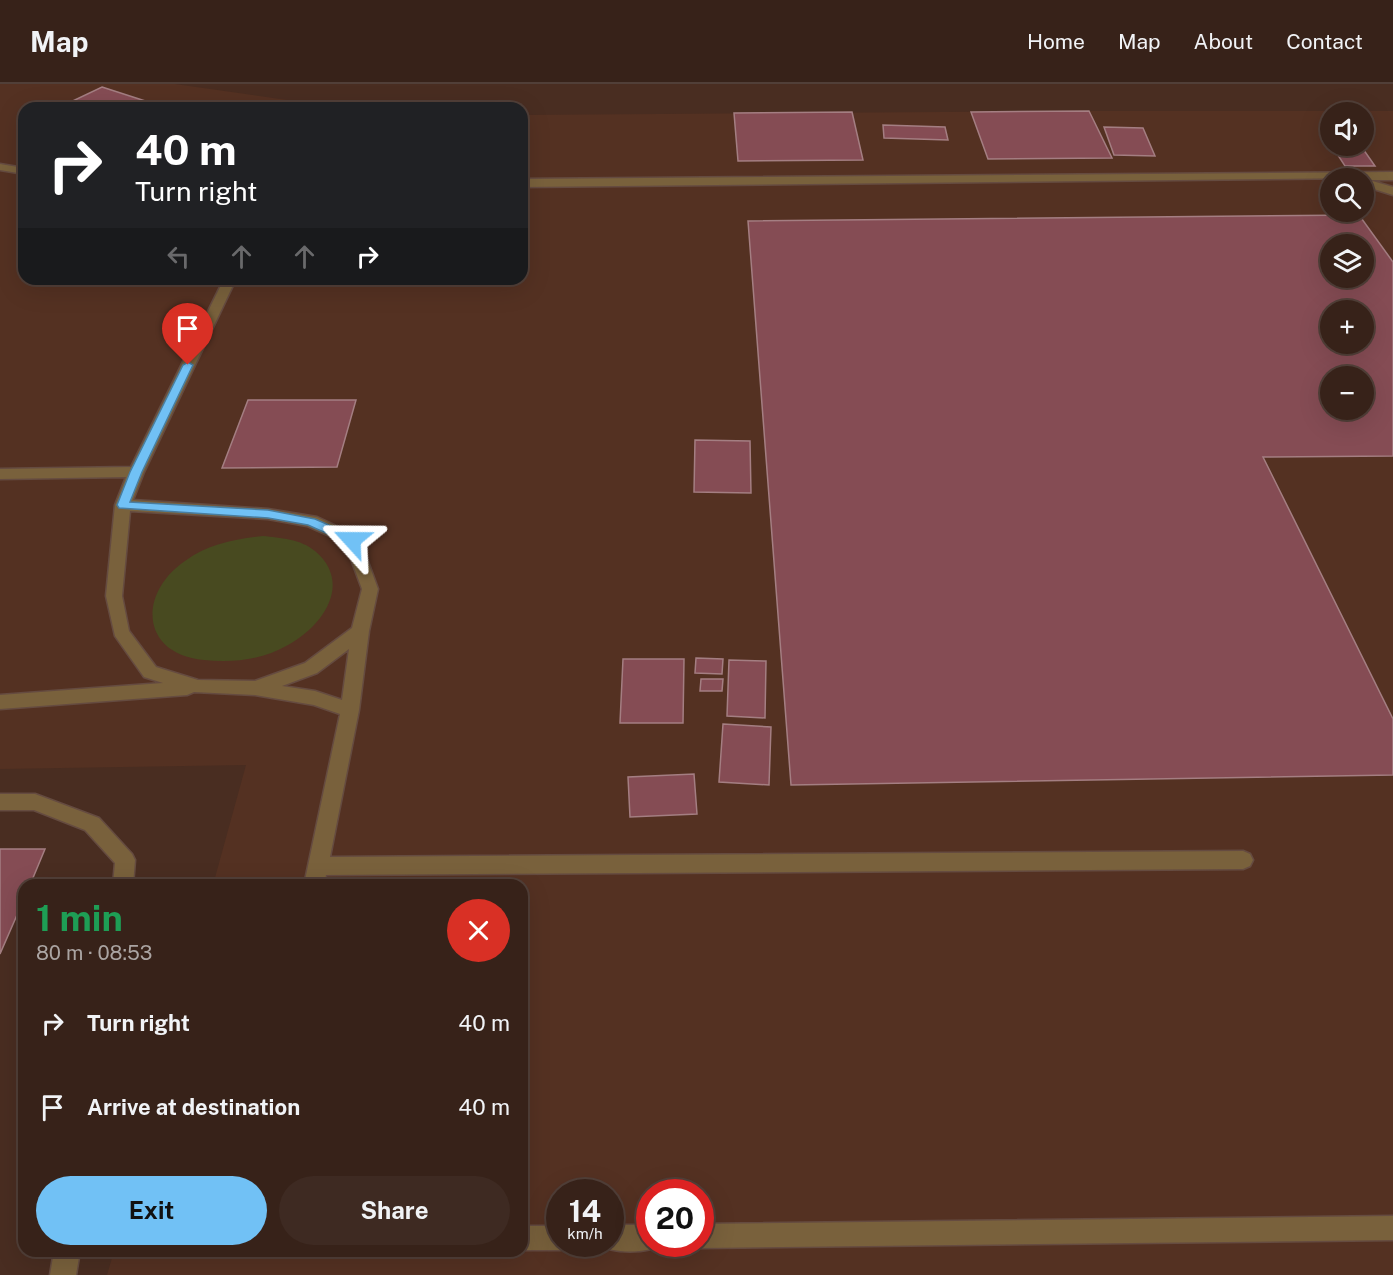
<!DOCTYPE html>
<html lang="en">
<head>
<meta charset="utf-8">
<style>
	body { margin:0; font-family:"Public Sans",sans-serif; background:#3e2a22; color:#f1f3f6; height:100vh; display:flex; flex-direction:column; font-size:22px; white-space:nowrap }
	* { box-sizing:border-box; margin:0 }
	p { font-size:20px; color:#aaa4a2 }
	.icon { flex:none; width:33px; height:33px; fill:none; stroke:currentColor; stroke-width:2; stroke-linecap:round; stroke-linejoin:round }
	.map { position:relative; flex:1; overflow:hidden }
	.panel { position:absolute; left:18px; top:795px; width:510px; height:378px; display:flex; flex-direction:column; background:#372219; border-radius:18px; box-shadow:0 6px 24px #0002,0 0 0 2px #513f38 }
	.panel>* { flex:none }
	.banner { position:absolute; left:18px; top:18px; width:510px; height:183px; border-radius:18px; box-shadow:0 6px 24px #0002,0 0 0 2px #513f38; background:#202124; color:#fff; overflow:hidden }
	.fabs { position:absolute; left:1320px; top:18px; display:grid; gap:12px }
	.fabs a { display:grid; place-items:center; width:54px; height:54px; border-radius:50%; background:#372219; box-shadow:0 6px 24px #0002,0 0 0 2px #513f38; font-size:30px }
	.speed { position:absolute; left:546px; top:1095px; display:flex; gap:12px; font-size:30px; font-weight:700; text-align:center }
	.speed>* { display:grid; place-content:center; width:78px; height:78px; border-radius:50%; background:#372219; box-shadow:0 6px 24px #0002,0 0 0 2px #513f38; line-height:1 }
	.speed small { font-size:15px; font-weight:400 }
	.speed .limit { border:9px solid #d22; background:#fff; color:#111 }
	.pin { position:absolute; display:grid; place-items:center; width:51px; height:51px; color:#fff; margin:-62px -26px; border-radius:50% 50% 50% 0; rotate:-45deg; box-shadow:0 0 6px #0007 }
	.pin .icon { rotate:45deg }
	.me { position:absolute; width:66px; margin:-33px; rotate:294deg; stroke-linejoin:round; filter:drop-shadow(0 0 4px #0008) }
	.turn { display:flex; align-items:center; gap:21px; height:126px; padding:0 18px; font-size:27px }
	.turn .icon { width:78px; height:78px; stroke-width:2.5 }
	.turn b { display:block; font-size:42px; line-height:51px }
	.lanes { display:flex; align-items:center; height:57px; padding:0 18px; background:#0003; justify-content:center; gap:30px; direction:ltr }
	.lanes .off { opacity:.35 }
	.round { display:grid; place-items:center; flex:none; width:63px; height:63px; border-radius:32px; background:#3e2a22 }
	.summary { display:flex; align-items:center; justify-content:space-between; height:102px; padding:0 18px }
	h1 { font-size:36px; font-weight:700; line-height:45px; color:#1e9e55 }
	.button { display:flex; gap:12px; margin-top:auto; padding:12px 18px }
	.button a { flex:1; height:69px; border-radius:36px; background:#71c1f5; color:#111; font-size:24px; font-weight:700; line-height:69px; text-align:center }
	.button a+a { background:#3e2a22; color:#f1f3f6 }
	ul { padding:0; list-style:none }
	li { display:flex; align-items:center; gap:18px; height:84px; padding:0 18px }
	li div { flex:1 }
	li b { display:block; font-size:22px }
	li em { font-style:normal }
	header { display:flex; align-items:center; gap:36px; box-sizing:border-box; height:84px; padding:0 30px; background:#372219; border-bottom:2px solid #513f38 }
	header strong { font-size:28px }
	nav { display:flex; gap:33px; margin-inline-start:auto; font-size:21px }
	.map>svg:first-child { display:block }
	.built { fill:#543122; fill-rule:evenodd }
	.green { fill:#484a20 }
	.building { fill:#854c54; stroke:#a47e82; stroke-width:1.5; fill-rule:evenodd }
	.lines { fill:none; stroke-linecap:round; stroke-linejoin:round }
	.minor-casing { stroke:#654b40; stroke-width:3 }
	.minor { fill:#79613c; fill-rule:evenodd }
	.route { fill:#71c1f5; stroke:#497d9f; stroke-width:1.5 }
</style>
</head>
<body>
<header>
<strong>Map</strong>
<nav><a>Home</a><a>Map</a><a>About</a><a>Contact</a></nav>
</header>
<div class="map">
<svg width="1393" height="1191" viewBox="0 0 1393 1191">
	<rect width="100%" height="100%" fill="#492d21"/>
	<path class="built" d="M0,0H175L301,18L367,24H24V195H522V31L1089,27H1393V1191H107L114,1167H522V801H213L246,681L0,685ZM1330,28H1364V62H1330ZM1330,94H1364V128H1330ZM1330,160H1364V194H1330ZM1330,226H1364V260H1330ZM1330,292H1364V326H1330ZM560,1108H610V1160H560ZM650,1108H700V1160H650Z"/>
	<path class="green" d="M263,452C280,454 301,455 315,467C353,499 323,542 288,561C262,576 233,579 204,576C140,570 138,509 185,477C208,460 235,455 263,452Z"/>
	<path class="building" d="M102,3L167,24H58Z
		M1089,27L1112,74L988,75L971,28Z
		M852,28L863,76L738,77L734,29Z
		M883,41L945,43L948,56L884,54Z
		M1104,43L1143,44L1155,72L1114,71Z
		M1332,62H1361L1375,82H1345Z
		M1359,131L1393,178V372L1263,373L1393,635V691L791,701L748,137ZM1330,160H1364V194H1330ZM1330,226H1364V260H1330ZM1330,292H1364V326H1330Z
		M248,316H356L337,383L222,384Z
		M695,356L750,357L751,409L694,408Z
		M696,574L723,575L722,590L695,589Z
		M623,575H684L683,639H620Z
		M729,576L766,577L765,634L727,632Z
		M701,595H723L722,607H700Z
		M723,640L771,643L769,701L719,698Z
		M694,690L697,730L630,733L628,693Z
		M0,765H45L30,801H24V815L0,870Z"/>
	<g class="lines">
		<g class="minor-casing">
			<path id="minor" d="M0,80L24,84V90L0,86Z
				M1393,88V96H1369L1393,103V111L1364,102V94L522,103V95Z
				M224,195H236L144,388L133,416L268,425L317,433L358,452L360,456L378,505L369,547L359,626L330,773L1243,767L1250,770L1253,776L1250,782L1243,785L326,791L324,801H304L340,630L314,621L255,611L194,608L187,611L0,625V611L163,599L144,593L115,552L106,512L115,421L126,393L0,395V385L131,383ZM130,427L268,435L307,442L345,459L362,505L352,544L305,579L255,597L198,596L156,583L129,547L122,512ZM349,565L342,616L315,607L282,602L317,589Z
				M0,710H35L99,734L132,770L135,776L133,801H113L115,779L85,746L34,726H0Z
				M1393,1132V1156L700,1164L691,1160H700V1140Z
				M610,1141H650V1160H660C650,1170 610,1170 600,1160H610Z
				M522,1142H560V1160H570L569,1163L560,1166H522Z
				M54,1167H80L76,1191H50Z"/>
		</g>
		<use href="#minor" class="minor"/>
	</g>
	<path class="route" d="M188,278L193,281L142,388L130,418L268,426L315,435L357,453L358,456L357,459H348L308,441L268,434L119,424L117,421L130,388L183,281Z"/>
</svg>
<div class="fabs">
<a><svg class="icon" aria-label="sound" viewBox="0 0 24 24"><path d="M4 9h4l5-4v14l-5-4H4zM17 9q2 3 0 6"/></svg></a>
<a><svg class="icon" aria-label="search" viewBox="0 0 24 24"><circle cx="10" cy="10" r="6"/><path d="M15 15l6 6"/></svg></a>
<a><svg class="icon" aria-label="layers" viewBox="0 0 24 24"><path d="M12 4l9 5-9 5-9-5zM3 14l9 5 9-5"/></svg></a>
<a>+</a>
<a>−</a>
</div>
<div class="speed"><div>14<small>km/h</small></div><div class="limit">20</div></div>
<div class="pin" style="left:188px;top:281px;background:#d93025"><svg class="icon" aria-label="arrive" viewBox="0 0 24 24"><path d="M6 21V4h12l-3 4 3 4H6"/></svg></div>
<svg class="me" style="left:352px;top:456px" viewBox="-20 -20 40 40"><path d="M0-17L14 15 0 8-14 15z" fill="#71c1f5" stroke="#fff" stroke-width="4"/></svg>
<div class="banner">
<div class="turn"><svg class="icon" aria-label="right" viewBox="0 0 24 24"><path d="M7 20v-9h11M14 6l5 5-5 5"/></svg><div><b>40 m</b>Turn right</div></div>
<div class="lanes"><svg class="icon off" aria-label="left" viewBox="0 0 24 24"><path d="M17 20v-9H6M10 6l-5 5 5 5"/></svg><svg class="icon off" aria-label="ahead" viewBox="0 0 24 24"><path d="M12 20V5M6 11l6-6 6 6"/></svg><svg class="icon off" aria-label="ahead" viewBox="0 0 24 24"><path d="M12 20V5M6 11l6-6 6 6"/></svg><svg class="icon" aria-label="right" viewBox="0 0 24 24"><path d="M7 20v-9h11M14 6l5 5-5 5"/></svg></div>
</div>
<section class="panel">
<div class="summary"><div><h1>1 min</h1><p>80 m · 08:53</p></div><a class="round" style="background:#d93025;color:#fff"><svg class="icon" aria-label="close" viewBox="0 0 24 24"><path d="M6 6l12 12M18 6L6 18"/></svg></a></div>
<ul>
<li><svg class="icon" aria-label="right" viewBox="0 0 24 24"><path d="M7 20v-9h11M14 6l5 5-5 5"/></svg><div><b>Turn right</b></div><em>40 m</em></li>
<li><svg class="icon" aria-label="arrive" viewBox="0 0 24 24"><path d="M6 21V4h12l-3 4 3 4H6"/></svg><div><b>Arrive at destination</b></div><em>40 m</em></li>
</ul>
<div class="button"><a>Exit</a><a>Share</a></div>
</section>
</div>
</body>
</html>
